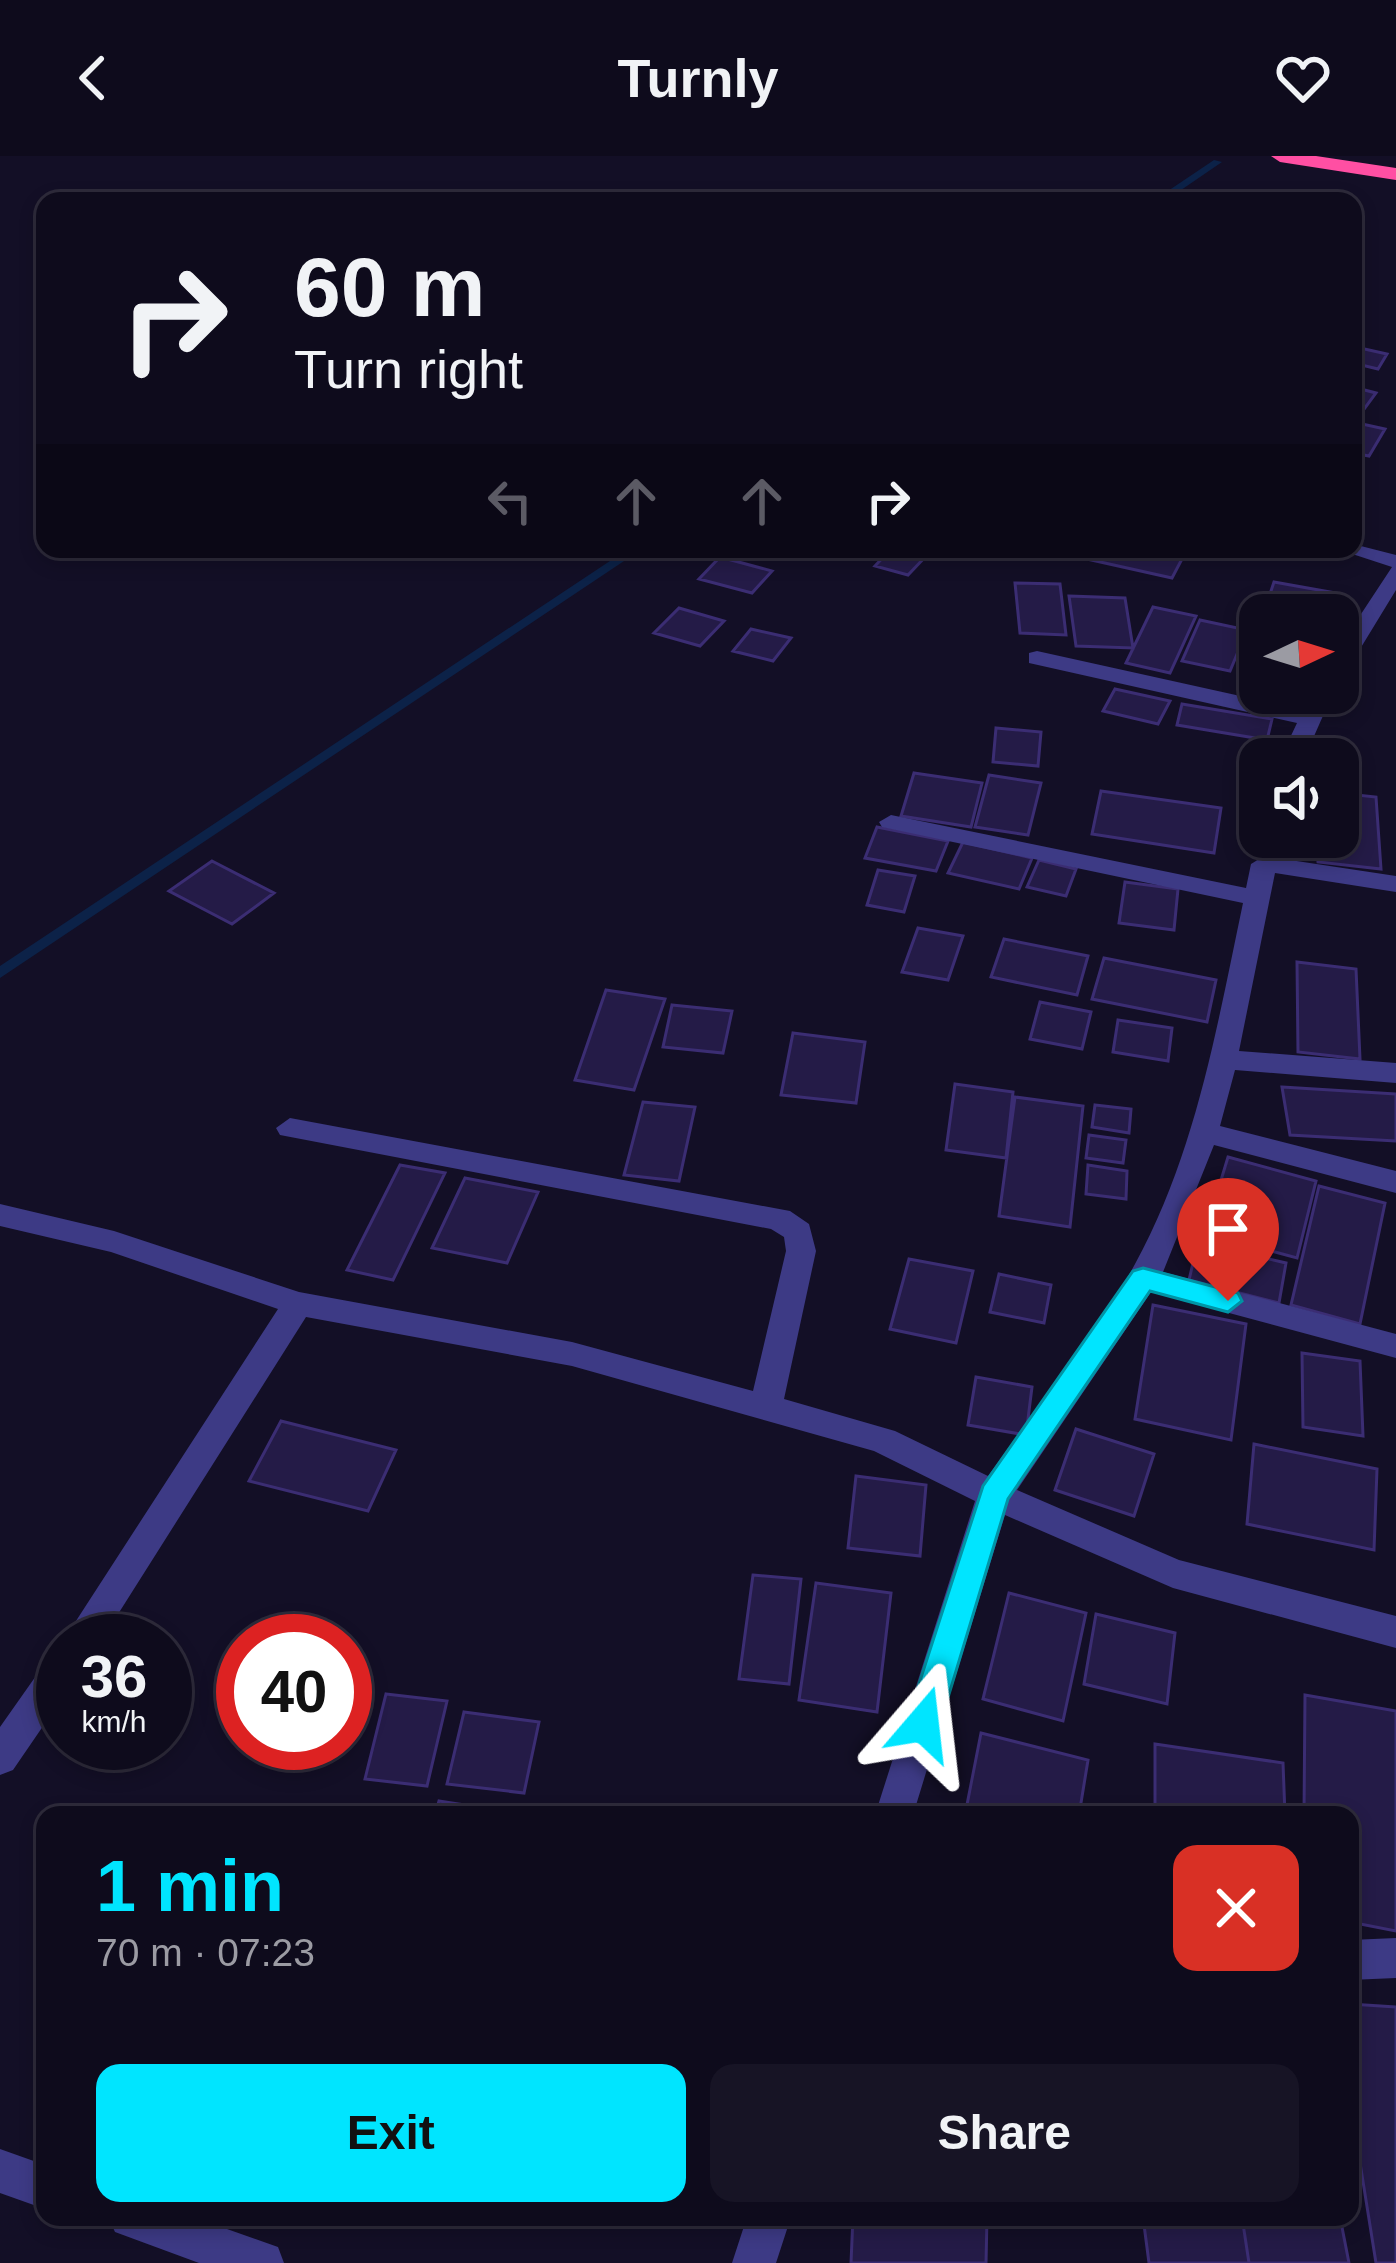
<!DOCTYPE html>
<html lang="en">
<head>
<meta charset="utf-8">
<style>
	body { margin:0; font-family:Helvetica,sans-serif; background:#171425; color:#f1f3f6; height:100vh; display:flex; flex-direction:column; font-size:45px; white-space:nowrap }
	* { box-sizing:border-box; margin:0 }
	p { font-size:39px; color:#9b9ba3 }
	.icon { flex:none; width:66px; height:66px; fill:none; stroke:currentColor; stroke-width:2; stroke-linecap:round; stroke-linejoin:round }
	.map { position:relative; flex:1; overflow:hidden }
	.side { position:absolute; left:36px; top:1650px; width:1323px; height:420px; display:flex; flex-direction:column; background:#0e0b1c; border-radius:24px; box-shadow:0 6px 18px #0003,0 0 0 3px #2e2b3b }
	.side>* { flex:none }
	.guide { position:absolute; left:36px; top:36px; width:1326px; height:366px; border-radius:24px; box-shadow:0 6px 18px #0003,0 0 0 3px #2e2b3b; background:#0e0b1c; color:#f1f3f6; overflow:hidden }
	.needle { width:78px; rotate:86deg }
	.controls { position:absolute; left:1239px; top:438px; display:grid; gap:24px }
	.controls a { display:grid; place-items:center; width:120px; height:120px; border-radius:24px; background:#0e0b1c; box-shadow:0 6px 18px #0003,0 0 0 3px #2e2b3b; font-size:60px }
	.speed { position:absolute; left:36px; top:1458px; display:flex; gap:24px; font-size:60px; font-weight:700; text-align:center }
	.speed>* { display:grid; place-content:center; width:156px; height:156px; border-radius:50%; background:#0e0b1c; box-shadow:0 6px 18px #0003,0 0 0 3px #2e2b3b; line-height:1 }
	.speed small { font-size:30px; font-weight:400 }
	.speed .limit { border:18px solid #d22; background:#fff; color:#111 }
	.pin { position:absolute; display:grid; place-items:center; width:102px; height:102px; color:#fff; margin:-123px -51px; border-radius:50% 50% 50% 0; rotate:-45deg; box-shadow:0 0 12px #0007 }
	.pin .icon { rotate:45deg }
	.me { position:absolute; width:132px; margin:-66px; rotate:17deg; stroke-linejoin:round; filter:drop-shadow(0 0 9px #0008) }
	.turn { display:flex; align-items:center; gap:42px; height:252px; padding:0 60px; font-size:54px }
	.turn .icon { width:156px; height:156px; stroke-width:2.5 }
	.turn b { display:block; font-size:84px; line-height:102px }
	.lanes { display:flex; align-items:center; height:114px; padding:0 60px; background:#0003; justify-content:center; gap:60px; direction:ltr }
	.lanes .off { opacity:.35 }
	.round { display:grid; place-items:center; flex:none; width:126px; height:126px; border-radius:24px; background:#171425 }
	.overview { display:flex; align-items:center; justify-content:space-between; height:204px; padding:0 60px }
	h1 { font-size:72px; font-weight:600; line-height:90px; color:#00e5ff }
	.cta { display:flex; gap:24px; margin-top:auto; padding:24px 60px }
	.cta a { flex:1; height:138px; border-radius:24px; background:#00e5ff; color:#111; font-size:48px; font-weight:600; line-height:138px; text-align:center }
	.cta a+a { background:#171425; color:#f1f3f6 }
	header { display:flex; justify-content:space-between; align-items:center; height:156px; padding:0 60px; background:#0e0b1c; font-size:54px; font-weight:600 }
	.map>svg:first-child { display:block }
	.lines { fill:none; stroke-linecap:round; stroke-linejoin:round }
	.stream { fill:#0c2248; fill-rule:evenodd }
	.building { fill:#241b47; stroke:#3b2d73; stroke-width:3 }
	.minor { fill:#3d3a85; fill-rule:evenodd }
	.highway { fill:#ff4fa3; fill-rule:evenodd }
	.route { fill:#00e5ff; stroke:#0095a6; stroke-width:3 }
</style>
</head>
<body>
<header><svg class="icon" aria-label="back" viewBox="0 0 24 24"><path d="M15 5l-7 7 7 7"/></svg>Turnly<svg class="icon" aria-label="heart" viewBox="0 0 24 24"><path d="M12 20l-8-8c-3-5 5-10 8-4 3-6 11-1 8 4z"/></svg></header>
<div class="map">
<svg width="1396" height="2107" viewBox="0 0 1396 2107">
	<rect width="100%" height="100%" fill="#130f26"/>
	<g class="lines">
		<path class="stream" d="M1214,4L1222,6L1165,45H1153Z
			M628,393H642L0,822V810Z"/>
	</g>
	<path class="building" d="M1360,192L1387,198L1378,213L1353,207Z
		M1353,231L1376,237L1359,260L1353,258Z
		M1353,266L1385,273L1369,300L1353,297Z
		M891,393H906L927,399L908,419L875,410Z
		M1042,393H1145L1183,401L1172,422Z
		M720,401L772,415L752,437L699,423Z
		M1274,426L1341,438L1334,459H1263Z
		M1015,427L1060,428L1066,479L1020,477Z
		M1069,440L1125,442L1133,492L1076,490Z
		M1153,451L1196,460L1170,517L1126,507Z
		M679,452L724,465L700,490L654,477Z
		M1200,464L1247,474L1230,515L1182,505Z
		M751,473L791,482L773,505L733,495Z
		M1115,533L1170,545L1158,568L1103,555Z
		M1182,548L1272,563L1267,584L1177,569Z
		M996,572L1041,576L1038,610L993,606Z
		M914,617L982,627L971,671L901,660Z
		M989,619L1041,627L1028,679L975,671Z
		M1101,635L1221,652L1214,697L1092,678Z
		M1338,637L1376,641L1381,713L1318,706L1317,681H1338Z
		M877,671L948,685L936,715L865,702Z
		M963,686L1032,702L1019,733L948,717Z
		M1039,704L1076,713L1066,740L1027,731Z
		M212,705L274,737L232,768L169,735Z
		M878,714L915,720L904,756L867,749Z
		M1125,726L1178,733L1174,774L1119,767Z
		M918,772L963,780L948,824L902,816Z
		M1004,783L1088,800L1077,839L991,821Z
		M1104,802L1216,824L1207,866L1092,843Z
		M1297,806L1356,813L1360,903L1298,896Z
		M606,834L665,843L634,934L575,924Z
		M1040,846L1091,856L1082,893L1030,883Z
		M672,849L732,855L723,897L663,891Z
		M1118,864L1172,872L1168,905L1113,896Z
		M793,877L865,886L856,947L781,939Z
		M955,928L1013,936L1006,1002L946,994Z
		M1282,931L1396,938V985L1290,979Z
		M1015,941L1083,950L1070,1071L999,1060Z
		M643,946L695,951L679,1025L624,1019Z
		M1095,949L1131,953L1129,977L1092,971Z
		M1089,979L1126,984L1123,1007L1086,1002Z
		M1228,1001L1316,1025L1297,1102L1205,1077Z
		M400,1009L445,1017L393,1124L347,1114Z
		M1088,1009L1127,1015L1126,1043L1086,1038Z
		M465,1022L538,1036L507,1107L432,1092Z
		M1319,1030L1385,1047L1360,1168L1291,1149Z
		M1198,1086L1286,1107L1279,1147L1189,1124Z
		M909,1103L973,1115L956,1187L890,1173Z
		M999,1118L1051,1129L1044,1167L990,1156Z
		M1153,1149L1246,1168L1231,1284L1135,1263Z
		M1302,1197L1360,1205L1363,1280L1303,1271Z
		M976,1221L1032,1231L1026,1279L968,1269Z
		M281,1265L396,1294L368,1355L249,1325Z
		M1076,1273L1154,1298L1134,1360L1055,1334Z
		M1254,1288L1377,1313L1374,1394L1247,1368Z
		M856,1320L926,1329L920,1400L848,1392Z
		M753,1419L801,1423L789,1528L739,1523Z
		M816,1427L891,1437L877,1556L799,1544Z
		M1009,1437L1086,1457L1063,1565L983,1543Z
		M1096,1458L1175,1477L1167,1548L1084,1528Z
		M386,1538L447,1545L427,1630L365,1623Z
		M1305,1539L1396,1555V1775L1350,1766V1659H1304Z
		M464,1556L539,1566L524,1637L447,1628Z
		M981,1577L1088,1604L1079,1659H965Z
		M1155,1588L1283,1607L1285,1659H1155Z
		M439,1645L530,1659H435Z
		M1350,1848L1396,1851V2107H1376L1350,1944Z
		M853,2061H987L986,2107H851Z
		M1143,2061H1242L1249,2107H1149Z
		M1242,2061H1340L1349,2107H1249Z"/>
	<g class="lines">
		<path class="minor" d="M1353,388L1396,399V434L1346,516L1338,518V493L1392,411L1337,393H1353Z
			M1037,495L1303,554L1311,537H1333L1304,603H1280L1297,567L1029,507V497Z
			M891,659L1246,732L1251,708L1264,700L1396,720V736L1275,717L1239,895L1396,907V927L1235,914L1220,970L1396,1015V1037L1214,989L1163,1116L1396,1178V1202L1151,1136L1017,1334L1179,1404L1396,1460V1492L1173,1432L1005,1359L913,1659H875L975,1345L874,1295L572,1210L306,1161L101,1485H63L278,1153L111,1096L0,1070V1048L114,1075L299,1136L572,1186L753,1235L786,1095L784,1081L771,1073L280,979L276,972L290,962L790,1055L809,1068L816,1095L784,1243L895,1275L988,1320C1038,1251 1095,1183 1135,1108C1196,997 1217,870 1243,747L882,671L879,666Z
			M63,1495V1541L13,1614L0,1619V1571L50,1500Z
			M1396,1782V1822L1350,1824V1784Z
			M0,1993L45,2009V2053L0,2037Z
			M108,2061H193L278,2091L284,2107H199L115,2076Z
			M747,2061H791L776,2107H732Z"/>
		<path class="highway" d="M1271,0H1316L1396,12V24L1280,6Z"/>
	</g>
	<path class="route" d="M1143,1112L1238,1137L1242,1145L1228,1156L1150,1135L1008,1343L940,1568L935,1578L923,1583L911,1578L906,1568L983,1330L1133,1115Z"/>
</svg>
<div class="controls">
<a><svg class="needle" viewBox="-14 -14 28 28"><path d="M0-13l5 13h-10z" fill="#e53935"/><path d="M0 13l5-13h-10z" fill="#9b9ba3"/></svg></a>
<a><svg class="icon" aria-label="sound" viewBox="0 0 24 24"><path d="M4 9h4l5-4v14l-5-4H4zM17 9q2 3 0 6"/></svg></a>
</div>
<div class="speed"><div>36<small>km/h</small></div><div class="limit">40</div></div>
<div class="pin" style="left:1228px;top:1145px;background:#d93025"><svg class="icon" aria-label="arrive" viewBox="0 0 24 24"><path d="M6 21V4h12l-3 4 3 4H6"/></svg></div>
<svg class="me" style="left:923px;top:1568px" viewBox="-20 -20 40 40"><path d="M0-17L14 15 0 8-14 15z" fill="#00e5ff" stroke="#fff" stroke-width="4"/></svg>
<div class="guide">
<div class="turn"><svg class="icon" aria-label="right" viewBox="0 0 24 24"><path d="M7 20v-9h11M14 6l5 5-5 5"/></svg><div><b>60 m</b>Turn right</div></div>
<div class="lanes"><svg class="icon off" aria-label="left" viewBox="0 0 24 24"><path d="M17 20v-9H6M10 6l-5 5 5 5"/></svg><svg class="icon off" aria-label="ahead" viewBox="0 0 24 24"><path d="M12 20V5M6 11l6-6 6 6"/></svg><svg class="icon off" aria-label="ahead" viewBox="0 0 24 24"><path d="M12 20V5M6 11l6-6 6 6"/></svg><svg class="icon" aria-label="right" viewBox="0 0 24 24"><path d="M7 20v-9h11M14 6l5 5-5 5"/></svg></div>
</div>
<section class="side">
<div class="overview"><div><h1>1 min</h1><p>70 m · 07:23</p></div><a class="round" style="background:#d93025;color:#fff"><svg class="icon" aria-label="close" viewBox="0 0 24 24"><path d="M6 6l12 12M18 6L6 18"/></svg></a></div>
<div class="cta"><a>Exit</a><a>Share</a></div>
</section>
</div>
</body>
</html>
